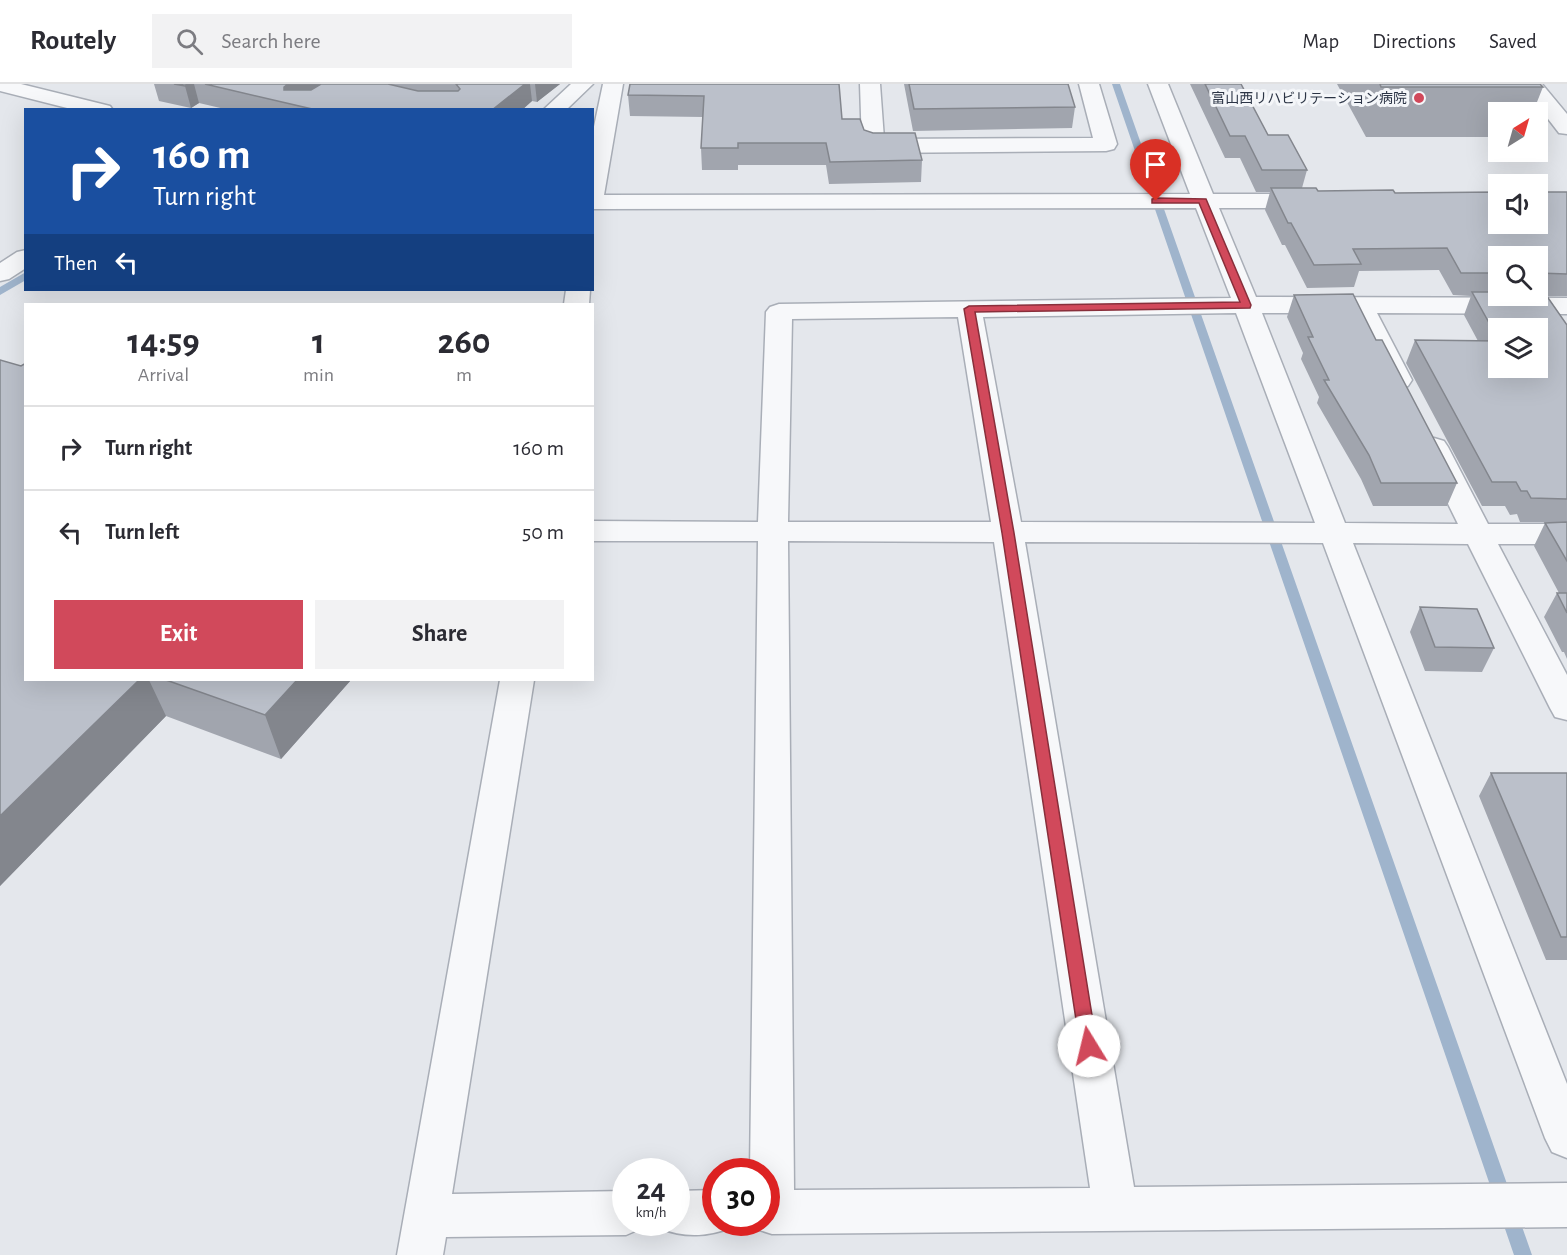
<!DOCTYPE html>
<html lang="en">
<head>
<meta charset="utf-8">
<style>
	body { margin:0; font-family:"Alegreya Sans","Noto Sans JP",sans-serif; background:#f2f2f3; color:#2b2b33; height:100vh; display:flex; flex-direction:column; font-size:22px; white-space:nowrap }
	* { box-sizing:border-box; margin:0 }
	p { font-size:20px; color:#7c7c81 }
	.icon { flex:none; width:33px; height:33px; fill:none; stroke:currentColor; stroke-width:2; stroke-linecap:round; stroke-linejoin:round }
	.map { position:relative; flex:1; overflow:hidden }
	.sheet { position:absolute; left:24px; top:219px; width:570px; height:378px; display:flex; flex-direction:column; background:#fff; border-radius:0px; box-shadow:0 6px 24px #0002 }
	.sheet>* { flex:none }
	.guide { position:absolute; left:24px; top:24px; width:570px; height:183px; border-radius:0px; box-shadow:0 6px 24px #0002; background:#1a4fa0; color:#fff; overflow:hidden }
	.needle { width:39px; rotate:37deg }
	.controls { position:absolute; left:1488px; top:18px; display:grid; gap:12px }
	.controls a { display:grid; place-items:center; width:60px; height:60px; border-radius:0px; background:#fff; box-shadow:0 6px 24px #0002; font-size:30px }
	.speed { position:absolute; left:612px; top:1074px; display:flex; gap:12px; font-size:30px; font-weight:700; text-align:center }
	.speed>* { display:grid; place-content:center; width:78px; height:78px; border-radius:50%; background:#fff; box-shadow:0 6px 24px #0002; line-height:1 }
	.speed small { font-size:15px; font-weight:400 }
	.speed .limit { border:9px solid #d22; background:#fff; color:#111 }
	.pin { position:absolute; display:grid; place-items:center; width:51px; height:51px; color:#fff; margin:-62px -26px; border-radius:50% 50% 50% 0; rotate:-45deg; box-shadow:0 0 6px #0007 }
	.pin .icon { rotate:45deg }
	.me { position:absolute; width:66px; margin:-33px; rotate:351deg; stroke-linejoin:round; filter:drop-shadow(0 0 4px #0008) }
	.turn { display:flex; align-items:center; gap:21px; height:126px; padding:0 30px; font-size:27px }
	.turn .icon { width:78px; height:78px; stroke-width:2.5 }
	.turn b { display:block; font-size:42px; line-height:51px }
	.then { display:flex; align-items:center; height:57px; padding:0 30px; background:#0003; gap:12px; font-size:22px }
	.eta { display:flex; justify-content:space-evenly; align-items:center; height:102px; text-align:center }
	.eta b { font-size:36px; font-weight:600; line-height:42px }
	.primary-button { display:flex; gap:12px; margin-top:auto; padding:12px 30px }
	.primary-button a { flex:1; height:69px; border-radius:0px; background:#d1495b; color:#fff; font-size:24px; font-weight:600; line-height:69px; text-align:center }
	.primary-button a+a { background:#f2f2f3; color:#2b2b33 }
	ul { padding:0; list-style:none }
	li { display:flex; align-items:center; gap:18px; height:84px; padding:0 30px; border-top:2px solid #e1e1e2 }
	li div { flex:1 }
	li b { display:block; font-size:22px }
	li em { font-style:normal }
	header { display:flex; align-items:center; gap:36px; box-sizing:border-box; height:84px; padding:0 30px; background:#fff; border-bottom:2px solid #e1e1e2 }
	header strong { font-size:28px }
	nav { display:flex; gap:33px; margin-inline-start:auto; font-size:21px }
	.search { width:420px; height:54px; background:#f2f2f3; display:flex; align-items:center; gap:15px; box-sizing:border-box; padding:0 21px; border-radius:0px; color:#7c7c81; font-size:22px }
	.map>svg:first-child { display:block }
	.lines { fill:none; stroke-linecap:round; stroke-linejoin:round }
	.stream { fill:#9fb4cc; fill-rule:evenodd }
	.minor-casing { stroke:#a9aeb7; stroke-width:3 }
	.minor { fill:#f7f8fa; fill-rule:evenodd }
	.wall { fill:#a1a5ae; fill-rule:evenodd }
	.shaded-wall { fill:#83868d }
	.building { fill:#bbc0ca; stroke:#83868d; stroke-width:1.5 }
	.route { fill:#d1495b; stroke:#882f3b; stroke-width:1.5 }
	.poi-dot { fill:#d1495b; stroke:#f4f6f9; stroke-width:2 }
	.labels { text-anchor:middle; stroke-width:6; stroke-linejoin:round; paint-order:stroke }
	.far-poi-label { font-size:14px; fill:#2b3445; stroke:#f4f6f9; text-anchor:end }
</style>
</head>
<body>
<header>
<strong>Routely</strong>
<div class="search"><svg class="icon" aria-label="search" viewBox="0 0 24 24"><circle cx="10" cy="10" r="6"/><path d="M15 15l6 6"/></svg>Search here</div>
<nav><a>Map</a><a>Directions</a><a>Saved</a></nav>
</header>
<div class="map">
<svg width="1567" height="1171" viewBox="0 0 1567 1171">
	<rect width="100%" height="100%" fill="#e4e7ec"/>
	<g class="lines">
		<path class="stream" d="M1112,0H1120L1532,1171H1514Z
			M26,188V196L0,211V203Z"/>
		<g class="minor-casing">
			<path id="minor" d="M0,0H21L110,22L113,26H75L0,7Z
				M571,0H593L566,26H543Z
				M603,0H623L604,111L1190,110L1148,0H1168L1213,110H1314L1322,112L1325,117L1322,122L1314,124H1219L1256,213L1567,214V230L1377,229L1412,296L1408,302L1399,304L1390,302L1386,296L1351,229H1262L1345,439L1458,440L1420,363L1424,357L1434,354L1444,357L1448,363L1488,440H1567V460H1498L1567,591V636L1555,633L1550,624L1468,460L1353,459L1567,1000V1074L1552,1068L1545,1054L1323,459L1025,458L1134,1103L1567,1099V1143L772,1150L750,1143L748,1138H766V1088H750L758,457H592V437L758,438L766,228L770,223L779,220L1231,214L1196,124L592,125V52ZM1236,229L1315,439L1021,438L983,233ZM958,233L991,438H788L792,235ZM788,457L994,458L1090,1104L794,1106Z
				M860,0H880L884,55L1093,54L1079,0H1099L1117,60L1114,65L1106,67L873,69L865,67L862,62Z
				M1521,0H1542L1567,30V50L1559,49Z
				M26,166V184L9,195L0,197V179L17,168Z
				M566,206H590L589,220H564Z
				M500,596H534L452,1110L626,1107V1138H644L642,1144L626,1151L446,1153L443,1171H397Z
				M716,1106V1138H734L732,1143C709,1153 683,1154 660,1144L658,1138H676V1107Z"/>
		</g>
		<use href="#minor" class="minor"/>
	</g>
	<path class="wall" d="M154,0H560L537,18L532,17L522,26H229L199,19L191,24L159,17Z
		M630,0L842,35L922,76L921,98L829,100L826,81H738V86H702L701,64L703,33L630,32L628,11Z
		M904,0H1068L1075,23L1072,44L913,47Z
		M1190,0H1241L1268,51L1307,86L1302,104L1318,107L1395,109L1567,108V212H1547L1567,241V575L1564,568H1562L1544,533L1557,509H1559L1534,462L1545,439L1559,438H1520L1517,430L1510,431L1505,422H1482L1406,279L1415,256L1478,257L1464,231L1471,212L1453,211L1439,186L1359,187L1354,203L1307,204L1285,161H1282L1265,126L1270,108H1256L1240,74H1225ZM1498,172H1538V212H1498ZM1498,244L1538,284H1498Z
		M1337,0H1540L1543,3L1533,28H1498V53H1366Z
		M1294,211L1376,256L1457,399L1447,422H1373L1361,395L1317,319L1319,313L1301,275L1303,269L1287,233Z
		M0,276L26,596H351L281,675L166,632L0,802Z
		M1420,523L1494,564L1482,588L1425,587L1410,548Z
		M1491,689H1567V876H1546L1479,712Z"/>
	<path class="shaded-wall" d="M189,0H194L199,19L191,24L185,2Z
		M288,0H321L294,21L284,6V3Z
		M525,0H530L532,17L522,26H492Z
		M535,0H560L537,18Z
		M139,596H149L166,632L0,802V732Z
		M297,596H351L281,675L265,631Z"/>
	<path class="building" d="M174,0H189L185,2Z
		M205,0H288L284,3V6H311L321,0H388L418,7H458L460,5L456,0H525L492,26H311L312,25Z
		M630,0H839L842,35H860L864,46L873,49H915L922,76L830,78L826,59H738V64H701L704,12L628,11Z
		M909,0H1068L1075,23L914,25Z
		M1205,0H1241L1268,51H1288L1307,86H1262L1245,52H1230Z
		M1380,0H1540L1543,3H1381Z
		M1271,104H1316L1318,107L1393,106L1395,109L1498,108V140H1538V108H1567V190L1538,189V172H1498V189H1461L1447,164L1353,165L1361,180L1314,181L1291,139H1288Z
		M1472,208H1498V212H1538V208H1544L1567,241V415L1531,414L1527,407H1521L1516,398H1492L1415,256L1498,257V284H1538V244H1498V255Z
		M1353,210L1376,256H1382L1457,399H1381L1369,371L1324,296H1329L1308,253H1313L1294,211Z
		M0,276L21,282L26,279V596H139L0,732Z
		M1567,438V477L1545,439Z
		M1557,509H1567V529Z
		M1420,523L1477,525L1494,564L1435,563Z
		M166,596H297L265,631Z
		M1491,689H1567V853H1561Z"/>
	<path class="route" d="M1156,114L1206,115L1251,221L1250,224L975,228L1014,449L1097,962L1095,967L1089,969L1083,967L1080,962L1002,449L964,225L969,222L1240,218L1199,119H1152V115Z"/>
	<circle class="poi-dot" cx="1419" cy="14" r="6"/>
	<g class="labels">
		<g class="far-poi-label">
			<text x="1407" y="19">富山西リハビリテーション病院</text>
		</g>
	</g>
</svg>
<div class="controls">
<a><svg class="needle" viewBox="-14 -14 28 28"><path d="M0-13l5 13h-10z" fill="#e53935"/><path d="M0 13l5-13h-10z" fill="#7c7c81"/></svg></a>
<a><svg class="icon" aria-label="sound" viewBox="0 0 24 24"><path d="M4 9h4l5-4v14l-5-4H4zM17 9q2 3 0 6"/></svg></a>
<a><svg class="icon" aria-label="search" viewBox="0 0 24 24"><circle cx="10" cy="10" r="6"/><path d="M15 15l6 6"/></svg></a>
<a><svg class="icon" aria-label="layers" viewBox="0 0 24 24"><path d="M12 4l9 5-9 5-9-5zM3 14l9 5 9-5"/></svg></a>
</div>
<div class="speed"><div>24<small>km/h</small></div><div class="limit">30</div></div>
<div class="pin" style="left:1156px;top:117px;background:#d93025"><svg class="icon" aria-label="arrive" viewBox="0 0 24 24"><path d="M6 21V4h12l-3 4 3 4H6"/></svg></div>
<svg class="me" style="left:1089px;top:962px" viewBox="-20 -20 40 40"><circle r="19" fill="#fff"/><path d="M0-13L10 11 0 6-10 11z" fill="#d1495b"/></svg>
<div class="guide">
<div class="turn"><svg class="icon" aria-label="right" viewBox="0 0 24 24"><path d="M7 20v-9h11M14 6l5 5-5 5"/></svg><div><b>160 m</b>Turn right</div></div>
<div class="then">Then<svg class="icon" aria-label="left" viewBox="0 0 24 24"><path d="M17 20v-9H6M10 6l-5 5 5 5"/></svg></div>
</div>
<section class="sheet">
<div class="eta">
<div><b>14:59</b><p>Arrival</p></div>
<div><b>1</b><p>min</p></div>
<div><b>260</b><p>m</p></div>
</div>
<ul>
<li><svg class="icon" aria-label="right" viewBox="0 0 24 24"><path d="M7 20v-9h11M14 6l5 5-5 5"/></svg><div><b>Turn right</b></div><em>160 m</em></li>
<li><svg class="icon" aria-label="left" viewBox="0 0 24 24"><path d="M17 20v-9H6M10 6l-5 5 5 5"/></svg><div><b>Turn left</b></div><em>50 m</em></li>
</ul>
<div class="primary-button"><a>Exit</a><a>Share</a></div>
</section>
</div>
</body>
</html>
